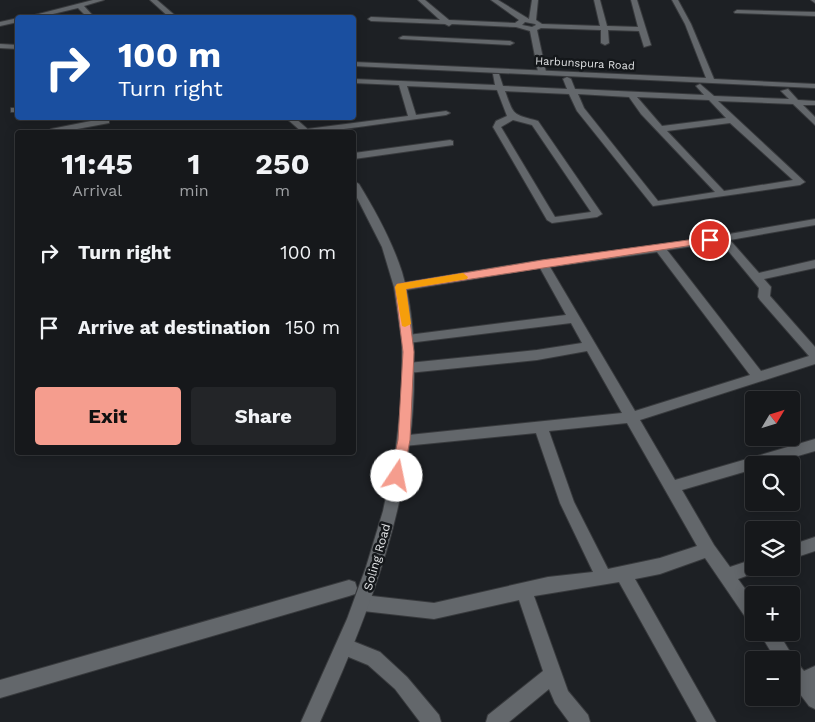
<!DOCTYPE html>
<html lang="en">
<head>
<meta charset="utf-8">
<style>
	body { margin:0; font-family:"Work Sans",sans-serif; background:#232528; color:#f1f3f6; height:100vh; display:flex; flex-direction:column; font-size:19px; white-space:nowrap }
	* { box-sizing:border-box; margin:0 }
	p { font-size:16px; color:#9ea0a3 }
	.icon { flex:none; width:28px; height:28px; fill:none; stroke:currentColor; stroke-width:2; stroke-linecap:round; stroke-linejoin:round }
	.map { position:relative; flex:1; overflow:hidden }
	.side { position:absolute; left:15px; top:130px; width:341px; height:325px; display:flex; flex-direction:column; background:#16181b; border-radius:5px; box-shadow:0 2px 12px #0003,0 0 0 1px #35373a }
	.side>* { flex:none }
	.banner { position:absolute; left:15px; top:15px; width:341px; height:105px; border-radius:5px; box-shadow:0 2px 12px #0003,0 0 0 1px #35373a; background:#1a4fa0; color:#fff; overflow:hidden }
	.needle { width:32px; rotate:52deg }
	.controls { position:absolute; left:745px; top:391px; display:grid; gap:10px }
	.controls a { display:grid; place-items:center; width:55px; height:55px; border-radius:5px; background:#16181b; box-shadow:0 2px 12px #0003,0 0 0 1px #35373a; font-size:25px }
	.pin { position:absolute; display:grid; place-items:center; width:42px; height:42px; color:#fff; margin:-21px; border:2px solid #fff; border-radius:50%; box-shadow:0 1px 5px #0007 }
	.me { position:absolute; width:55px; margin:-28px; rotate:11deg; stroke-linejoin:round; filter:drop-shadow(0 0 4px #0008) }
	.turn { display:flex; align-items:center; gap:18px; height:105px; padding:0 20px; font-size:22px }
	.turn .icon { width:65px; height:65px; stroke-width:2.5 }
	.turn b { display:block; font-size:35px; line-height:42px }
	.eta { display:flex; justify-content:space-evenly; align-items:center; height:85px; text-align:center }
	.eta b { font-size:30px; font-weight:700; line-height:35px }
	.button { display:flex; gap:10px; margin-top:auto; padding:10px 20px }
	.button a { flex:1; height:58px; border-radius:5px; background:#f59d8e; color:#111; font-size:20px; font-weight:700; line-height:58px; text-align:center }
	.button a+a { background:#232528; color:#f1f3f6 }
	ul { padding:0; list-style:none }
	li { display:flex; align-items:center; gap:15px; height:75px; padding:0 20px }
	li div { flex:1 }
	li b { display:block; font-size:19px }
	li em { font-style:normal }
	.map>svg:first-child { display:block }
	.lines { fill:none; stroke-linecap:round; stroke-linejoin:round }
	.street-casing { stroke:#383a3d; stroke-width:2 }
	.secondary-casing { stroke:#383a3d; stroke-width:2 }
	.street { fill:#63676b; fill-rule:evenodd }
	.secondary { fill:#63676b; fill-rule:evenodd }
	.route { fill:#f59d8e; stroke:#9f665c }
	.slow { fill:#f59e0b }
	.labels { text-anchor:middle; stroke-width:5; stroke-linejoin:round; paint-order:stroke }
	.far-street-label { font-size:11px; fill:#e1e3e5; stroke:#14171a }
	.street-label { font-size:12px; fill:#e1e3e5; stroke:#14171a }
</style>
</head>
<body>
<div class="map">
<svg width="815" height="722" viewBox="0 0 815 722">
	<rect width="100%" height="100%" fill="#1d2024"/>
	<g class="lines">
		<g class="street-casing">
			<path id="street" d="M93,0H104L84,6L95,18H88L78,8L36,18H23Z
				M418,0H425L449,20L515,23L519,20L491,0H498L529,19L532,0H538L536,20L542,24L600,26L594,0H600L607,26L638,27L631,0H637L651,45L644,47L639,31L608,30L609,43L605,45L601,43V30L541,28L537,30L546,72L542,74L538,72L530,31L516,27L452,24L449,26L445,24L371,21L368,19L371,17L440,20ZM525,22L535,24L536,25L532,27L522,25Z
				M811,0H815V3Z
				M737,10L815,12V16L735,13L734,12Z
				M18,18V22L0,26V22Z
				M403,36L510,41L514,43L510,45L401,39L399,38Z
				M493,74H499L503,86L567,89L563,79L567,77L571,79L575,89L704,95L696,86L700,84L714,96L789,99L781,91L788,89L798,100L815,101V105H803L815,117V125L793,104L718,101L805,182L800,185L653,206L577,111L569,94L505,91C514,116 512,114 538,121L602,214L597,217L552,223L547,220L493,127L496,121L507,116L497,90L407,86L416,115L446,111L450,113L446,115L322,132H303L307,129L408,116L399,85L354,83V79L495,85ZM578,94L629,97L641,114L715,192L658,201L584,108ZM637,97L709,100L726,118L662,126ZM513,120L532,125L591,212L555,217L501,127ZM730,123L793,180L724,191L667,131Z
				M11,108H18V112H11Z
				M106,118L109,119V123L61,132H47L51,129Z
				M450,140L453,141V145L354,159V153Z
				M815,219V225L730,240L759,273L815,260V268L764,279L771,287L770,296L815,347V364L640,420L675,480L815,439V451L767,465H754V469L682,490L714,545L730,567L754,559V568H761L760,571L738,579L754,601V623L748,621L705,558L660,574L635,579L716,722H697L619,582L534,596L568,691L588,715L590,722H569L555,703L549,689L509,722H486L488,715L543,671L519,600L434,619L363,611L357,609L355,603L357,597L363,595L434,603L548,577L593,572L560,503L536,433L404,446L399,444L397,440L399,436L622,413L587,351L537,360L408,373L404,371L402,368L404,365L408,363L537,350L582,343L571,323L408,343L402,339L408,335L566,315L540,268L400,291L394,287L396,284L543,260L683,242ZM721,242L759,288L758,297L760,300L809,356L761,371L667,250ZM657,252L750,375L635,411L550,267ZM627,423L697,546L660,558L608,569L574,502L549,431Z
				M815,537V551L791,559V545Z
				M349,580L355,582L357,588L355,594L349,596L0,698V680Z
				M759,632H778L795,660L804,671L815,666V709L809,706L791,682V660H776Z
				M345,638L380,652L407,677L439,715L441,722H420L395,689L368,665L339,653L336,647L339,641Z"/>
		</g>
		<g class="secondary-casing">
			<path id="secondary" d="M150,0H157L178,18H170Z
				M672,0H678L691,24L714,79L815,84V88L354,66V62L706,78L685,24Z
				M0,44L18,45V49L0,48Z
				M286,118H295L311,132H302Z
				M354,181L359,184C376,212 392,241 402,272C411,302 414,335 414,366C416,492 371,610 320,722H301L347,619L366,567L383,511L395,454L402,398V342L394,287L382,247L354,192Z"/>
		</g>
		<use href="#street" class="street"/>
		<use href="#secondary" class="secondary"/>
	</g>
	<path class="route" d="M710,237L713,238V242L406,289L414,352L410,440L403,476L402,480L397,482L392,480L390,476L398,440L403,352L395,287L397,284L542,260Z"/>
	<path class="slow" d="M463,273L468,277L467,279L406,289L411,324L405,327L402,326L395,287L397,284Z"/>
	<g class="labels">
		<g class="far-street-label">
			<text transform="translate(585 63) rotate(3)" y="4">Harbunspura Road</text>
		</g>
		<g class="street-label">
			<text transform="translate(377 557) rotate(-74)" y="4">Soling Road</text>
		</g>
	</g>
</svg>
<div class="controls">
<a><svg class="needle" viewBox="-14 -14 28 28"><path d="M0-13l5 13h-10z" fill="#e53935"/><path d="M0 13l5-13h-10z" fill="#9ea0a3"/></svg></a>
<a><svg class="icon" aria-label="search" viewBox="0 0 24 24"><circle cx="10" cy="10" r="6"/><path d="M15 15l6 6"/></svg></a>
<a><svg class="icon" aria-label="layers" viewBox="0 0 24 24"><path d="M12 4l9 5-9 5-9-5zM3 14l9 5 9-5"/></svg></a>
<a>+</a>
<a>−</a>
</div>
<div class="pin" style="left:710px;top:240px;background:#d93025"><svg class="icon" aria-label="arrive" viewBox="0 0 24 24"><path d="M6 21V4h12l-3 4 3 4H6"/></svg></div>
<svg class="me" style="left:397px;top:476px" viewBox="-20 -20 40 40"><circle r="19" fill="#fff"/><path d="M0-13L10 11 0 6-10 11z" fill="#f59d8e"/></svg>
<div class="banner">
<div class="turn"><svg class="icon" aria-label="right" viewBox="0 0 24 24"><path d="M7 20v-9h11M14 6l5 5-5 5"/></svg><div><b>100 m</b>Turn right</div></div>
</div>
<section class="side">
<div class="eta">
<div><b>11:45</b><p>Arrival</p></div>
<div><b>1</b><p>min</p></div>
<div><b>250</b><p>m</p></div>
</div>
<ul>
<li><svg class="icon" aria-label="right" viewBox="0 0 24 24"><path d="M7 20v-9h11M14 6l5 5-5 5"/></svg><div><b>Turn right</b></div><em>100 m</em></li>
<li><svg class="icon" aria-label="arrive" viewBox="0 0 24 24"><path d="M6 21V4h12l-3 4 3 4H6"/></svg><div><b>Arrive at destination</b></div><em>150 m</em></li>
</ul>
<div class="button"><a>Exit</a><a>Share</a></div>
</section>
</div>
</body>
</html>
